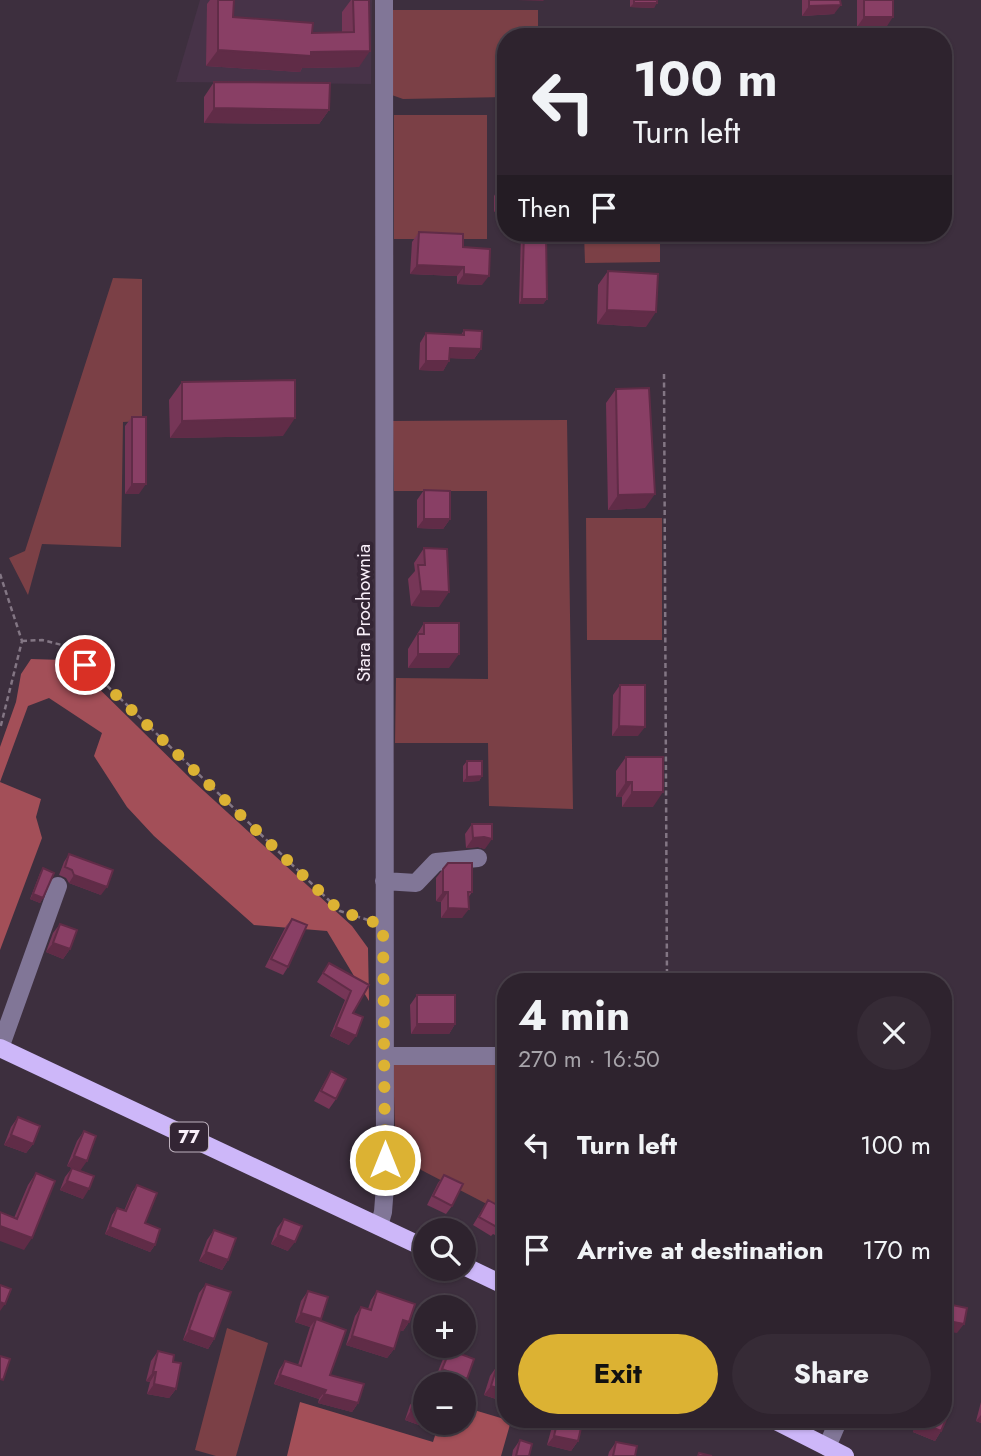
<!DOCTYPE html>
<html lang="en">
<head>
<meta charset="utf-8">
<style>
	body { margin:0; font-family:Jost,sans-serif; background:#362b36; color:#f1f3f6; height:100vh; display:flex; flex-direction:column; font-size:26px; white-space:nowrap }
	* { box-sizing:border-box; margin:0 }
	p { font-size:23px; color:#a7a4aa }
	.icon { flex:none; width:38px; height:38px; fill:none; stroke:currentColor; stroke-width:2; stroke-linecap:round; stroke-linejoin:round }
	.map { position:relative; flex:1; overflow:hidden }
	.panel { position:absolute; left:497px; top:973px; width:455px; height:455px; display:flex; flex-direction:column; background:#2e232e; border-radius:28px; box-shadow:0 2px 5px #0004,0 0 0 2px #49404a }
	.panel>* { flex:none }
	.guide { position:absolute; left:497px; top:28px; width:455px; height:214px; border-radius:28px; box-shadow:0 2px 5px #0004,0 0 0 2px #49404a; background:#2e232e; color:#f1f3f6; overflow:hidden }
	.tools { position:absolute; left:413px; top:1218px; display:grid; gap:14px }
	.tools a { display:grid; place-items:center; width:63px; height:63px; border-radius:50%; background:#2e232e; box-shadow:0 2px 5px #0004,0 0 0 2px #49404a; font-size:35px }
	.pin { position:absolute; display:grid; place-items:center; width:60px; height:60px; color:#fff; margin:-30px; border:4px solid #fff; border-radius:50%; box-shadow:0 2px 7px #0007 }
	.me { position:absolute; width:77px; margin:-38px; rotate:0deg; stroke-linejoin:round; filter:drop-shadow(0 0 5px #0008) }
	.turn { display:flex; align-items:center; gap:24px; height:147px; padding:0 21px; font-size:32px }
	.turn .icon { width:91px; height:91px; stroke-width:2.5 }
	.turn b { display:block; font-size:49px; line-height:60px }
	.then { display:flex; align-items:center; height:66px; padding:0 21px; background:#0003; gap:14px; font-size:26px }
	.round { display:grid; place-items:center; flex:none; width:74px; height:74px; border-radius:37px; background:#362b36 }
	.summary { display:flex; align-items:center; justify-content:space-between; height:119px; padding:0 21px }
	h1 { font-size:42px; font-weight:700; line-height:52px }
	.cta { display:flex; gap:14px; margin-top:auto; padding:14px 21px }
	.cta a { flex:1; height:80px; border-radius:42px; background:#dcb233; color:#111; font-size:28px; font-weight:700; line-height:80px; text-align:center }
	.cta a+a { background:#362b36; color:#f1f3f6 }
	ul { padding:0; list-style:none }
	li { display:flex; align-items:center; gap:21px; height:105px; padding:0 21px }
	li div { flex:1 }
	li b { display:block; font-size:26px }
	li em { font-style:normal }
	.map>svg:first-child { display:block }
	.built { fill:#473348 }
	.green { fill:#7b4046 }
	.forest { fill:#a34f58 }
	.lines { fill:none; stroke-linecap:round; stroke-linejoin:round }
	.path { stroke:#837684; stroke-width:2.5; stroke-dasharray:5 3.5; stroke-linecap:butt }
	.minor { stroke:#817697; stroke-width:18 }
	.major { stroke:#cdb7f9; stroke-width:18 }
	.wall { fill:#763657 }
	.shaded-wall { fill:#602c47 }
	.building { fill:#893f65; stroke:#602c47; stroke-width:2 }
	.route { stroke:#dcb233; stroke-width:12; stroke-dasharray:0 21.6 }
	.labels { text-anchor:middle; stroke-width:7; stroke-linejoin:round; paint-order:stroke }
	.shield { fill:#332534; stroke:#beb2be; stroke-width:2 }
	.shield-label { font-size:18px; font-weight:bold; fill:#f9eff9 }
	.street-label { font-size:19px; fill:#f9eff9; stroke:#332534 }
</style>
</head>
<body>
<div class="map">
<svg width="981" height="1456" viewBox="0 0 981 1456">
	<rect width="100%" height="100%" fill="#3d2f3e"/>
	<path class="built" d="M200,0H372L371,84L176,82Z"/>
	<path class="green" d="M392,10H538V37H506V97L403,99L389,94Z
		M394,115H487V239H394Z
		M584,233H660V262L585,263Z
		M113,278L142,279V421L123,422L121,547L42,544L28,595L9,558L25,551Z
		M567,420L573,809L489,806L488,743H395L396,678L488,679L487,491H394L393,421Z
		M586,518H662V640H587Z
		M393,1063H506V1214L400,1159L396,1162Z
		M227,1328L268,1343L236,1456H216L195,1450Z"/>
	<path class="forest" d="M31,659L63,660L80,670L193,781L352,926L368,948L369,1001L327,931L254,925L154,836L127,807L94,756L102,733L49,698L28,706L0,782L41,799L36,817L42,838L0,950V747L16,702L21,674Z
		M300,1402L433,1442L439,1423H464V1407L511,1421L501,1456H287Z"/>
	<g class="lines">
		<path class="path" d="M664,374L667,982
			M0,574L22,641L0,729
			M22,641L42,640L66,646L340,911L368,920"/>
		<path class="minor" d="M384,881L416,883L436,862L478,858
			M0,1048L58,886
			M385,1056H506
			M379,1226L383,1212L385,1186L384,0
			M827,1447L839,1419"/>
		<path class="major" d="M0,1048L425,1248
			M464,1266L506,1286
			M772,1419L845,1456"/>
	</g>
	<path class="wall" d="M210,0H234L233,17L312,33H342V12L351,0H369L359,67L302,68L300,72L206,66L207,4Z
		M630,0H657L654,8L630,7Z
		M802,0H840L834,14L802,16Z
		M857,0H893L887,26L857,27Z
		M214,82L329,110L319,124L204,123V97Z
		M497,191H506V212H494V196Z
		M419,232L463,247L482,285L457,284V276L410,274L412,242Z
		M521,233H546L547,299L543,304H519Z
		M608,271L646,327L597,324L598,285Z
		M464,330L481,349L474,359L450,358L443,371L419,370L420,343L426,333L461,335Z
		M182,382L283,436L170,438L169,400Z
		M616,389L645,508L608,510L606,403Z
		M132,417L139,494H125V426Z
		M424,490L450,519L443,529L417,528V500Z
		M424,548L439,607L411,606L408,579L415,571L414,563Z
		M424,623L449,668H408V649Z
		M620,685L638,736H612L613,695Z
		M626,757L653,807H622V797H616V771Z
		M467,761L482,776L479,781L463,782V766Z
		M472,824L485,849L478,847L466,848L465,834Z
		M69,854L101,895L69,883L66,878L59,875L64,862Z
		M43,868V898L40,903L30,899L40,873Z
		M443,869L472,892L468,898L462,918H441V902L436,901V878Z
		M292,919L288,967L283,975L265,967L286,926Z
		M60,924L70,949L63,959L46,952L53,933Z
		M329,963L369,985L353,1013L349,1045L330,1036L345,1000L317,982Z
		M417,995L455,1024L449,1034H411L410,1005Z
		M331,1071L336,1099L329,1109L314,1101L325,1081Z
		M18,1117L33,1144L26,1153L4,1145L11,1127Z
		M84,1131L80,1171L83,1199L60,1190L65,1177L72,1168L67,1166L77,1141Z
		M36,1173L24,1250L14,1218L28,1185Z
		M444,1175L452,1206L446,1214L427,1205L438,1183Z
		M137,1185L145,1223L155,1245L150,1252L105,1234L112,1215L117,1208L124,1211L132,1192Z
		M488,1200L505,1229L499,1237L493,1234L491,1236L473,1225Z
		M284,1219L288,1251L271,1244L277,1228Z
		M214,1230L228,1260L222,1270L199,1261L207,1240Z
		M206,1284L214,1339L208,1349L183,1340L199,1293Z
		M308,1291L320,1320L330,1375L358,1403L352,1412L318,1403L319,1399L274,1384L279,1370L285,1361L298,1365L310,1327L295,1322L301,1301Z
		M377,1291L409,1322L403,1331L400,1330L394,1349L387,1358L346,1345L355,1316L361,1307L368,1309L371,1300Z
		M450,1350L467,1379L463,1384H449L435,1379L443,1359Z
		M158,1351L176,1389L169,1398L147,1394L150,1382L146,1381L151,1361Z
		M497,1366L505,1402L484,1395L490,1376Z
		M417,1395L433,1430L405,1420L410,1405Z
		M981,1402V1423L976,1421Z
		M555,1419H583L578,1441L571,1451L547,1445L553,1423Z
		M918,1419H943L941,1431L935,1441L913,1432Z
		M520,1440L529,1456H512L513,1450Z
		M616,1442L635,1456H608L609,1452Z"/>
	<path class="shaded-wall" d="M517,0H544L543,1Z
		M634,3H657L654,8L630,7Z
		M841,5L834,14L802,16L809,6Z
		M864,17H893L887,26L857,27Z
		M218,50L311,52L370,51L359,67L302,68L300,72L206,66Z
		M214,108L329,110L319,124L204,123Z
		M497,207H506V212H494Z
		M417,265L464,267L457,276L410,274Z
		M464,274L489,276L482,285L457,284Z
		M522,299H547L543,304H519Z
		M607,310L656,312L646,327L597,324Z
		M450,348L481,349L474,359L443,358Z
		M426,361H449L443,371L419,370Z
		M295,418L283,436L170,438L182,421Z
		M132,484H146L139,494H125Z
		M655,494L645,508L608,510L618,495Z
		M424,519H450L443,529L417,528Z
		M421,591L449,592L439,607L411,606Z
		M418,654H459L449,668H408Z
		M619,726L645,727L638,736H612Z
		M482,776L479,781L463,782L467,777Z
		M626,782H632L622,797H616Z
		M632,792H663L653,807H622Z
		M484,837L492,839L485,849L478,847L466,848L473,838Z
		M74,875L107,887L101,895L69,883Z
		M443,892H448L441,902L436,901Z
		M33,894L43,898L40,903L30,899Z
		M448,908L469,909L462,918H441Z
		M53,943L70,949L63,959L46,952Z
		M417,1024H455L449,1034H411Z
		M336,1027L356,1036L349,1045L330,1036Z
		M11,1135L33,1144L26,1153L4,1145Z
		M74,1156L87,1161L80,1171L67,1166Z
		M67,1181L89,1189L83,1199L60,1190Z
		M0,1226L32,1238L24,1250L0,1241Z
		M110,1227L155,1245L150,1252L105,1234Z
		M278,1235L295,1242L288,1251L271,1244Z
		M206,1252L228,1260L222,1270L199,1261Z
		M0,1302L5,1304L0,1311Z
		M301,1313L321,1319L315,1328L316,1319L310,1327L295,1322Z
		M403,1320L409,1322L403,1331L397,1329Z
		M943,1320L964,1324L957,1333L943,1331Z
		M189,1330L214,1339L208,1349L183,1340Z
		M352,1336L394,1349L387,1358L346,1345Z
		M442,1369L467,1379L463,1384H449L435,1379Z
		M153,1372H156L150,1382L146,1381Z
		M280,1375L326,1390L319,1399L274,1384Z
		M154,1384L176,1389L169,1398L147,1394Z
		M491,1386L506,1391L505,1402L484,1395Z
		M324,1394L358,1403L352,1412L318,1403Z
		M411,1410L425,1415V1423H437L433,1430L405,1420Z
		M981,1415V1423L976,1421Z
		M919,1422L941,1431L935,1441L913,1432Z
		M554,1436L578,1441L571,1451L547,1445Z"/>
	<path class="building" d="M218,0H234L233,17L313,23L312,33L354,32L353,0H369L370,51L311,52V56L218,50Z
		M634,0H657V3H634Z
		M809,0H840L841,5L809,6Z
		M864,0H893V17H864Z
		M214,82L330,83L329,110L214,108Z
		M497,191H506V207H497Z
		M419,232L463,234V247L490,249L489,276L464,274V267L417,265Z
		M524,233H546L547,299H522Z
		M608,271L658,274L656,312L607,310Z
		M464,330L482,331L481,349L450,348L449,361H426V333L464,335Z
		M295,380V418L182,421V382Z
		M649,388L655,494L618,495L616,389Z
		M132,417H146V484H132Z
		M424,490L450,491V519H424Z
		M424,548L447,549L449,592L421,591L418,565H425Z
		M424,623H459V654H418V634H424Z
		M620,685H645V727L619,726Z
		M626,757H663V792H632V782H626Z
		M467,761H482V776L467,777Z
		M472,824H492V839L484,837L473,838Z
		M69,854L113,870L107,887L74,875L72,870L65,867Z
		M448,863H472V892H468L469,909L448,908V892H443V869Z
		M43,868L54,873L43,898L33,894Z
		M292,919L307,925L288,967L271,959Z
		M60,924L77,930L70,949L53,943Z
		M329,963L369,985L353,1013L363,1017L356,1036L336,1027L351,991L323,973Z
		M417,995H455V1024H417Z
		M331,1071L346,1079L336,1099L321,1091Z
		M18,1117L40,1126L33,1144L11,1135Z
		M84,1131L96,1136L87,1161L74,1156Z
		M72,1168L94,1176L89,1189L67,1181Z
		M36,1173L55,1181L32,1238L0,1226V1212L17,1219Z
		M444,1175L463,1184L452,1206L433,1196Z
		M137,1185L157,1193L145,1223L160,1229L155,1245L110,1227L117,1208L126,1211Z
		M488,1200L506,1210L505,1229L498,1225L497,1227L479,1217Z
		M284,1219L302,1226L295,1242L278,1235Z
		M214,1230L236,1238L228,1260L206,1252Z
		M206,1284L231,1292L214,1339L189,1330Z
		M0,1285L11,1289L5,1304L0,1302Z
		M308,1291L328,1297L321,1319L301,1313Z
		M377,1291L415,1304L409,1322L403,1320L394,1349L352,1336L361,1307L371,1310Z
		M943,1294L949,1295L947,1304L967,1308L964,1324L943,1320Z
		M316,1319L346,1330L330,1375L364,1384L358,1403L324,1394L326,1390L280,1375L285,1361L301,1366Z
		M450,1350L474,1359L467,1379L442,1369Z
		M158,1351L174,1355L173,1362L181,1363L176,1389L154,1384L156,1372H153Z
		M0,1356L10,1359L3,1380L0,1379Z
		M497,1366L506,1369V1391L491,1386Z
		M417,1395L425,1398V1415L411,1410Z
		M943,1407L950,1410L941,1431L919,1422L920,1419H943Z
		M558,1419H583L578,1441L554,1436Z
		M520,1440L532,1444L529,1456H516Z
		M616,1442L637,1446L635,1456H613Z
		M699,1453L712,1456H698Z"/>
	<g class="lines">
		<path class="route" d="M85,665L340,911L383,925L385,1160"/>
	</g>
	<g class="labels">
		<rect class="shield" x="170" y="1122.5" width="38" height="29" rx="5"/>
		<g class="shield-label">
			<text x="189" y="1143">77</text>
		</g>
		<g class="street-label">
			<text transform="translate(363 613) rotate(-90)" y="7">Stara Prochownia</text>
		</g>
	</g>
</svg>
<div class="tools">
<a><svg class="icon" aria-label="search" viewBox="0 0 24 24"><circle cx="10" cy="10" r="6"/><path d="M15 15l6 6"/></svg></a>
<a>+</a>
<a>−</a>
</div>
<div class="pin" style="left:85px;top:665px;background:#d93025"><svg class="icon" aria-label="arrive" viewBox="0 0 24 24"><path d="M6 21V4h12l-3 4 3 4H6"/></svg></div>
<svg class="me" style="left:385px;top:1160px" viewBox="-20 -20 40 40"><circle r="17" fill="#dcb233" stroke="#fff" stroke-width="3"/><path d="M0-11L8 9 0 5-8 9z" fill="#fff"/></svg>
<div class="guide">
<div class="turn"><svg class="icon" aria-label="left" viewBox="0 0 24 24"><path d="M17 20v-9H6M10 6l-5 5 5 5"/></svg><div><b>100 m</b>Turn left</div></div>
<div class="then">Then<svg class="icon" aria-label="arrive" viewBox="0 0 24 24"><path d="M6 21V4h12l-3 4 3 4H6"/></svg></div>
</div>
<section class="panel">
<div class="summary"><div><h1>4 min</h1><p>270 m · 16:50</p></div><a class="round"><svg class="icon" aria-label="close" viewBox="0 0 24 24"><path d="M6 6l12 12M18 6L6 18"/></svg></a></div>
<ul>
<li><svg class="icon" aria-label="left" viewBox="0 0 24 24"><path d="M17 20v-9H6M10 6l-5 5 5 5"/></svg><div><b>Turn left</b></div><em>100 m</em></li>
<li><svg class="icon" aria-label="arrive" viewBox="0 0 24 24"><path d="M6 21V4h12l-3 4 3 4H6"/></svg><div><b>Arrive at destination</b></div><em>170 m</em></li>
</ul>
<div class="cta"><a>Exit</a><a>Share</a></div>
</section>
</div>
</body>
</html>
